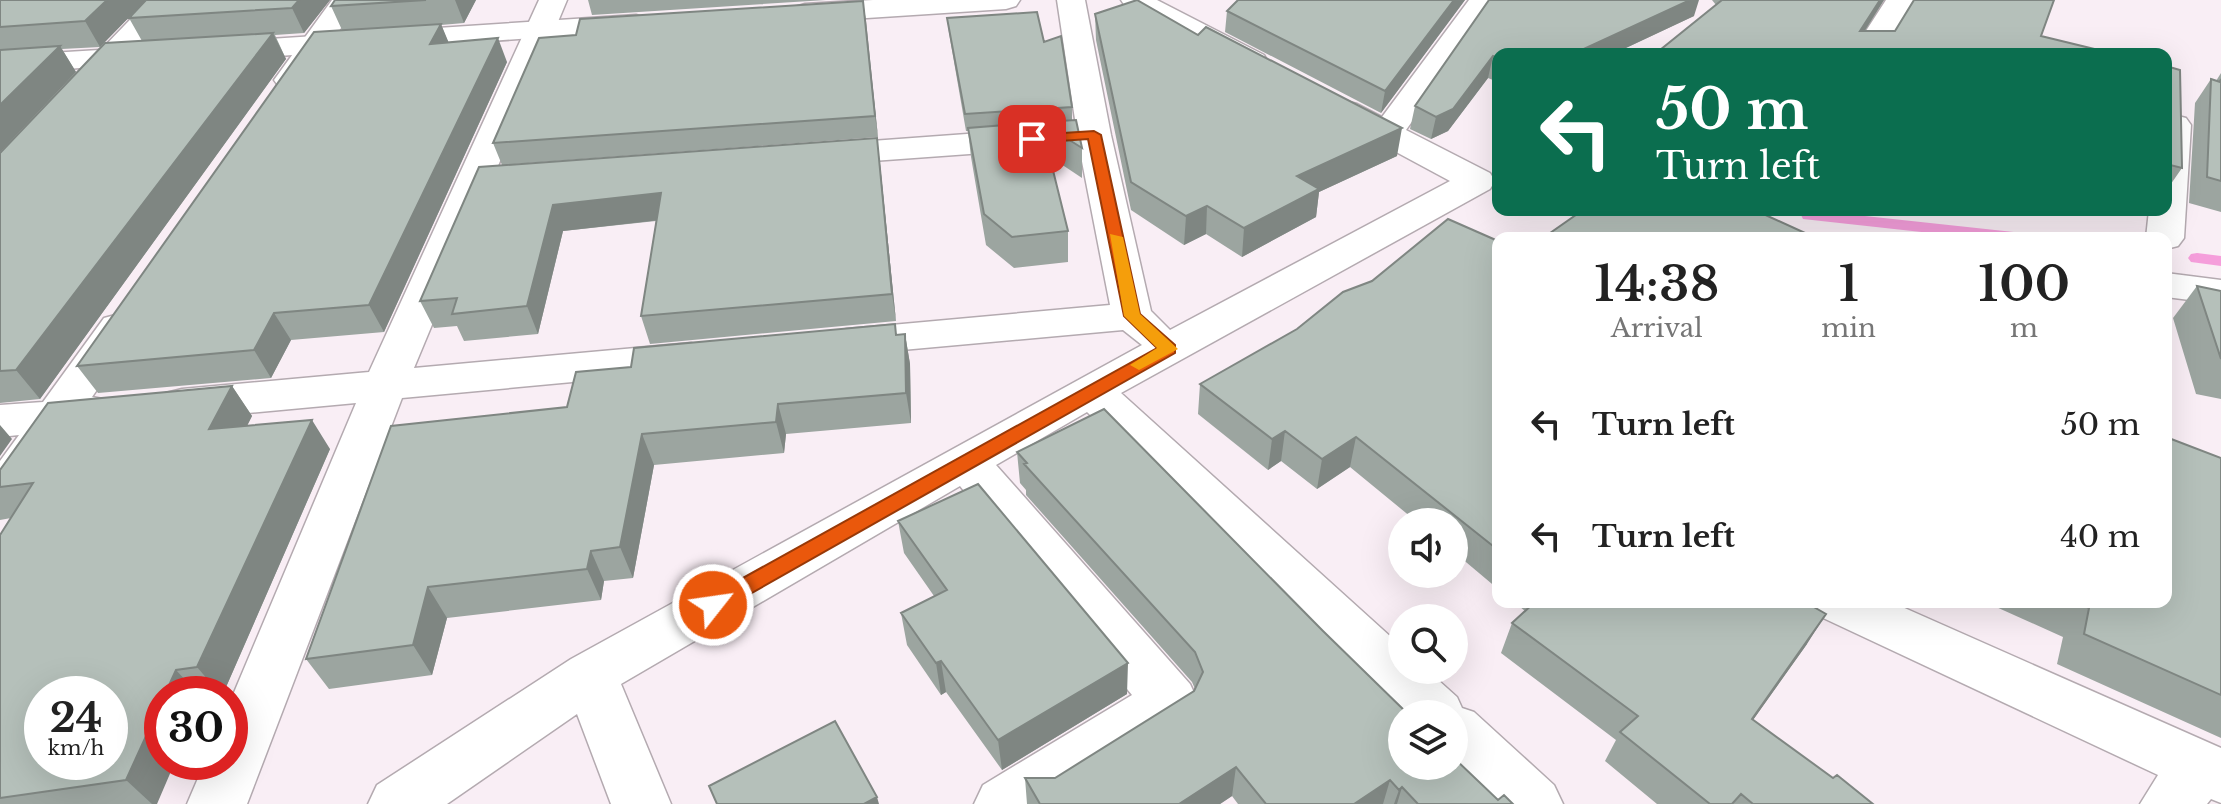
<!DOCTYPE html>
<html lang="en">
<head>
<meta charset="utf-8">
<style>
	body { margin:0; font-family:"Libre Baskerville",serif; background:#f2f2f2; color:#222; height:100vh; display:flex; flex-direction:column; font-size:30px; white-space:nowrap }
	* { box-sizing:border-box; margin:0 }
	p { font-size:26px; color:#767676 }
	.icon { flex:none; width:44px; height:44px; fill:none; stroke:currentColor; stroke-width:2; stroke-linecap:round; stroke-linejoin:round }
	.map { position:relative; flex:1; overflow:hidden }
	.drawer { position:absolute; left:1492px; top:232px; width:680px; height:376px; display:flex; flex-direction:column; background:#fff; border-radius:16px; box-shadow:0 8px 32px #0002 }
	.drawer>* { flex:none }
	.banner { position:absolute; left:1492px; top:48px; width:680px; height:168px; border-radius:16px; box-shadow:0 8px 32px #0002; background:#0b6e4f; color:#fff; overflow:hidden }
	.buttons { position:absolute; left:1388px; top:508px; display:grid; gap:16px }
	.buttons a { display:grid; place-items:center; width:80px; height:80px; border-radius:50%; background:#fff; box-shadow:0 8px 32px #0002; font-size:40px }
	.speed { position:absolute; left:24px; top:676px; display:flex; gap:16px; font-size:40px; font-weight:700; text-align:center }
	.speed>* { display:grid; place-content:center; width:104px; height:104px; border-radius:50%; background:#fff; box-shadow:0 8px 32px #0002; line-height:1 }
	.speed small { font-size:20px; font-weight:400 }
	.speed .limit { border:12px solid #d22; background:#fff; color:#111 }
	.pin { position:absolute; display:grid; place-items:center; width:68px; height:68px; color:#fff; margin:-34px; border-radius:16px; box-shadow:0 4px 12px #0006 }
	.me { position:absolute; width:88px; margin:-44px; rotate:60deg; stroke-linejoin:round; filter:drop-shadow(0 0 6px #0008) }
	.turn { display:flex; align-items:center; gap:28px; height:168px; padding:0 32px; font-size:36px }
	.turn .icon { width:104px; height:104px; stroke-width:2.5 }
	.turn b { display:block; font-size:56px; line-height:68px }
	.eta { display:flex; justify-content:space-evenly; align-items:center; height:136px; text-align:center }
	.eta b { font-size:48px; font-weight:600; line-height:56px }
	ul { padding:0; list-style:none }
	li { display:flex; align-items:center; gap:24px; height:112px; padding:0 32px }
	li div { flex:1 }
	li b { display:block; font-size:30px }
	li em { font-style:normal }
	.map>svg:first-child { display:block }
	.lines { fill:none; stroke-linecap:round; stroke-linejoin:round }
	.stream { fill:#f59edb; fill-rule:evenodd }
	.minor-casing { stroke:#b4aab0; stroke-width:3 }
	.secondary-casing { stroke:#b4aab0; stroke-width:3 }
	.minor { fill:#fff; fill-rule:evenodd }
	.secondary { fill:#fff; fill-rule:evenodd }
	.wall { fill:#9ca5a0 }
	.shaded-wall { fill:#7f8682 }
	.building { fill:#b5c0ba; stroke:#7f8682; stroke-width:2; fill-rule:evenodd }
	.route { fill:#ea580c; stroke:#983908; stroke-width:2 }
	.slow { fill:#f59e0b }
</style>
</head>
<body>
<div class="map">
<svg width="2221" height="804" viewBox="0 0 2221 804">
	<rect width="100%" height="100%" fill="#f9eef5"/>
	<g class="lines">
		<path class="stream" d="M1809,210L2023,233L2032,238H1976L1803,219L1801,215Z
			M2197,253L2221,256V266L2191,262L2188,258L2191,254Z"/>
		<g class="minor-casing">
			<path id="minor" d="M149,0H179L95,93H73L68,86L73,79Z
				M332,0H360L301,87H279L274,80Z
				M539,0H567L414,368L691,343L706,347L712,357L706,367L691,371L402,398L247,804H187L205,762H230V702L356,403L182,419L166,415L160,404L166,393L182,389L369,372Z
				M1057,0H1085L1111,135L1151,311L1170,330L1450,181L1333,118L1329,111L1333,104L1345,101L1357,104L1382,117L1469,0H1498L1406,130L1490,173L1495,181L1490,189L1121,393L1402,647V670H1427L1457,697L1462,708L1474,712L1554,785L1563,804H1492L1453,766L1454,714L1402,717L1087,412L996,465L1190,684L1198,701L1190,718L1055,804H974L983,785L1132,695L960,486L621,684L671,804H611L577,714L447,804H368L377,785L571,659L1142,345L1123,330L847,355L832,352L826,342L832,332L847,329L1110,305L1079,146L817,165L805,162L800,155L805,148L817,145L1076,126Z
				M1121,0H1157L1264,55L1268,62L1264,69H1242L1125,6Z
				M1886,0H1914L1881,54H1851Z
				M2174,115L2186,118L2191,125L2184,238L2178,246L2166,249V238H2146L2149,210H2166V117Z
				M2166,273L2221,280V304L2166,297Z
				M119,314L134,318L140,327L92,397L113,401L119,412L113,423L70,430L17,508L0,514V461L19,435L0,437V405L43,402L104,318Z
				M1813,602H1891L2221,748V803L2211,799L2207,804H2140L2158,775L1821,617Z"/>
		</g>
		<g class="secondary-casing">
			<path id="secondary" d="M873,0H1020L1016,6L1006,9L805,22L795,19L791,13L795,7L805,4Z
				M636,15L646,18L651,24L646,30L222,60L211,57L207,51L211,45L222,42Z
				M149,47L160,50L164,56L160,62L0,74V56Z"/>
		</g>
		<use href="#minor" class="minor"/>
		<use href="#secondary" class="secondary"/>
	</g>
	<path class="wall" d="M0,0H330L304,33L275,35L286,59L40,399L0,403V153L142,41L129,18L139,7L100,47L62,49L76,72L0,152Z
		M335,0H476L464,23L441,25L448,42L507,62L384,332L291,340L271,378L98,393L77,366L342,30L331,6Z
		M588,0H826L592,15Z
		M1465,0L1381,113L1225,32L1227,11Z
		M1489,0L1694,16L1613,54H1498V82L1488,78L1448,131L1431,139L1410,129L1415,106Z
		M1712,0H1884L1865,31L2041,36L1655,54L1716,5Z
		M863,1L878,137L502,165L493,143L576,35Z
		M1095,14L1397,156L1319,192L1316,217L1242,257L1206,234L1184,245L1131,210L1096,40Z
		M947,18L1044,42L1072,107V120L1082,148V178L1049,156L1068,231V262L1014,268L986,245L971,157L968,131H966L949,33Z
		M2166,66L2182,168L2166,191Z
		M2221,73V212L2189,203L2195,103L2211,79L2216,81Z
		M880,164L896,321L650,344L641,316L656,221L563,231L538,334L464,341L457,326L434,328L420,301L479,167Z
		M1498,241V589L1454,552V522H1417L1350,467L1317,489L1281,461L1268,470L1198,414L1200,384Z
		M2197,286L2221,291V399L2196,394L2173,318Z
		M905,334L910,364L911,423L786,434L784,453L654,465L633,578L604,581L601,600L447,618L432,675L329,689L306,659L567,407L631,367Z
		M232,386L252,416L247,426L330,449L223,694H162L157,804H0V535L11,518L0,520V470Z
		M1017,452L1323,631L1498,800L1513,804H1238L1232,796L1220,804H1027L1025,778H1055L1194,691L1195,689L1192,682L1026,495V490L1020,483Z
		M2221,458V738L2057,664L2063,637L1985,602H2166Z
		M898,521L1127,694L1002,770L946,692L941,695L907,645L901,613L934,596L904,553Z
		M1514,602H1805L1807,644L1753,720L1833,778L1873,804H1657L1605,761L1616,740L1501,653L1512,623L1525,611Z"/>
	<path class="shaded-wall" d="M107,0H146L100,47L85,21Z
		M299,0H330L304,33L292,8Z
		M455,0H476L464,23Z
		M1454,0H1465L1381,113L1385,91Z
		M1690,0H1699L1694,16L1613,54H1573Z
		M1880,0H1884L1850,54L1860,31Z
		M863,1L866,21L878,137L875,116Z
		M441,24L451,48L430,44Z
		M273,33L286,59L40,399L16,370Z
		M498,38L507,62L384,332L369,305Z
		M60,46L76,72L0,152V105Z
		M1493,56L1488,78L1448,131L1431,139L1436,117Z
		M1402,128L1397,156L1319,192L1316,217L1242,257L1244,228L1297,176Z
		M877,138L880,164L896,321L892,294Z
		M661,193L669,219L563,231L538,334L527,306L553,205Z
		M1207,206L1206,234L1184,245L1186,216Z
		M274,313L291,340L271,378L254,350Z
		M905,334L910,364L911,423L906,393Z
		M232,386L252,416L230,459L209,429Z
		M778,404L786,434L784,453L776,422Z
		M312,420L330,449L223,694H220L197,667Z
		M0,425L12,439L0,456Z
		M1285,431L1281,461L1268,470L1272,439Z
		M642,434L654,465L633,578L620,547Z
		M1356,437L1350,467L1317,489L1322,459Z
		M591,551L604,581L601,600L587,569Z
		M428,587L447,618L432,675L413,645Z
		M1826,614L1807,644L1733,748L1752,719Z
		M941,661L946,692L941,695L936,663Z
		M1128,663L1127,694L1002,770L998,740Z
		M176,670L198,694H165Z
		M162,701V762H175L157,804H152L126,780Z
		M1236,767L1232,796L1220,804H1179Z
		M1390,780L1383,804H1354Z
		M1402,787L1397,804H1394L1399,790Z
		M877,797L879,804H864Z"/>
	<path class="building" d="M0,0H107L85,21L0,27Z
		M146,0H299L292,8L129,18Z
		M335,0H426L331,6Z
		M1137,0L1198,35L1206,27L1402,128L1297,176L1319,189L1244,228L1207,206L1186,216L1131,182L1095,14Z
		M1238,0H1454L1385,91L1227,11Z
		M1489,0H1690L1573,54H1498V58L1493,56L1453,109L1436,117L1415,106Z
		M1722,0H1880L1860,31H1895L1914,0H2054L2041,36L2115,54H1655Z
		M863,1L875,116L493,143L539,38L576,35L580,19Z
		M1037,12L1044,42L1061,36L1072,107L965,114L947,18Z
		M441,24L430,44L498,38L369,305L274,313L254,350L77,366L314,32Z
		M273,33L16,370L0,371V153L105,43Z
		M60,46L0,105V50Z
		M2166,66L2180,70L2182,168L2166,164Z
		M2211,79L2220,82L2221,79V181L2207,177Z
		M1076,120L1082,148L1041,122Z
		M1041,122L1068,231L1012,237L984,214L968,128Z
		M877,138L892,294L641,316L661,193L553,205L527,306L452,314L457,298L420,301L479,167Z
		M1583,210H1738L1759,212L1816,238H1543Z
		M1448,219L1498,241V550L1356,437L1322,459L1285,431L1272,439L1200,384L1297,329L1343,292L1372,281Z
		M2197,286L2221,291V359Z
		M895,324L896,335L905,334L906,393L778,404L776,422L642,434L620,547L591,551L587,569L428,587L413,645L306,659L391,426L567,407L576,372L631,367L634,348Z
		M232,386L209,429L312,420L197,667L176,670L165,694H162V701L126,780L0,798V535L33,483L0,487V470L48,403ZM42,694H110V762H42Z
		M1104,409L1323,631L1408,714H1402V766H1454V758L1498,800L1504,795L1513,804H1418L1402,787L1399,790L1390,780L1354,804H1266L1236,767L1179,804H1040L1025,778H1055L1194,691L1203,672L1195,652L1024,464L1027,463L1017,452Z
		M2166,437L2221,458V695L2084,634L2089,608L2076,602H2166Z
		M978,484L1128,663L998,740L941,661L936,663L901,613L947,590L898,521Z
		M1535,602H1805L1826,614L1752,719L1833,778L1837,775L1873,804H1753L1741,794L1732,804H1710L1620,732L1638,716L1512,623Z
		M835,721L877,797L864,804H717L709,786Z"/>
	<path class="route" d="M1094,131L1101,135L1140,314L1175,345V353L720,611H705L702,605L705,599L1157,348L1124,316L1088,139L1032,143L1025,139L1032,135Z"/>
	<path class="slow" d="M1110,234L1123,237L1140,314L1178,349L1139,370L1130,365L1157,348L1124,316Z"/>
</svg>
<div class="buttons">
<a><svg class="icon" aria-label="sound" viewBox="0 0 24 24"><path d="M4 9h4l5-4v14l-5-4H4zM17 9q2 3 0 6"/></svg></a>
<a><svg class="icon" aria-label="search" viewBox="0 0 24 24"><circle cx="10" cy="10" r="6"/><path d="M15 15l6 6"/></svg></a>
<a><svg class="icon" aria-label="layers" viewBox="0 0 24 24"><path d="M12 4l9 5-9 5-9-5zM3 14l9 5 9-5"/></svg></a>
</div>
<div class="speed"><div>24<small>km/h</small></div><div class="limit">30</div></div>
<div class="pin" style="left:1032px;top:139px;background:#d93025"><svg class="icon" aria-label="arrive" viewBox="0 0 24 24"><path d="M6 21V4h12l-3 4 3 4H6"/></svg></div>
<svg class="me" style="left:713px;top:605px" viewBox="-20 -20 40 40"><circle r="17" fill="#ea580c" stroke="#fff" stroke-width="3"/><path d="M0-11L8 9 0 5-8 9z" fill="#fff"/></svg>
<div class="banner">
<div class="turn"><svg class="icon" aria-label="left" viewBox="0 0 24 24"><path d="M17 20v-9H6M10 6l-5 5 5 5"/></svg><div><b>50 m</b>Turn left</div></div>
</div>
<section class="drawer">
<div class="eta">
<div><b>14:38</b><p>Arrival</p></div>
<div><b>1</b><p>min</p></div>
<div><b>100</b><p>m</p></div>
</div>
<ul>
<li><svg class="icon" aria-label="left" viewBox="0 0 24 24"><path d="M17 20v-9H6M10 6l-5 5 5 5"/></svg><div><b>Turn left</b></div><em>50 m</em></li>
<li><svg class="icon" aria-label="left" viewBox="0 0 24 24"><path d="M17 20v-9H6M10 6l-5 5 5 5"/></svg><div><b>Turn left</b></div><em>40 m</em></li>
</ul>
</section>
</div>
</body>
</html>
